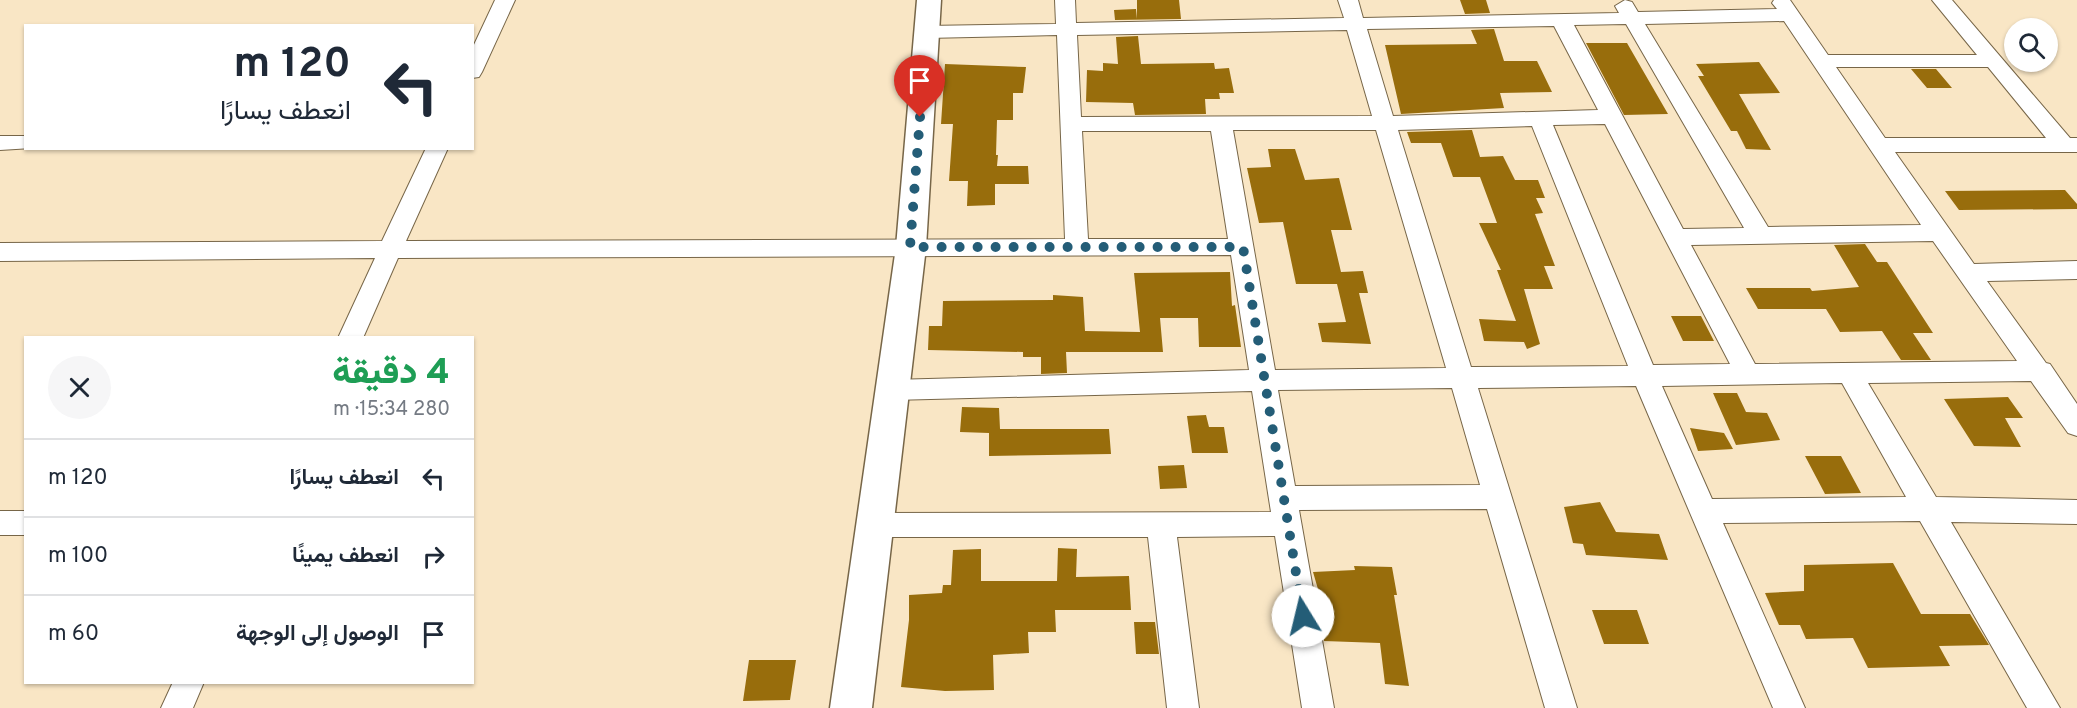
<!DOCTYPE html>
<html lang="ar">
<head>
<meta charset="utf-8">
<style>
	body { margin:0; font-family:Overpass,Vazirmatn,sans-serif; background:#f6f6f7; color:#1f2937; direction:rtl; height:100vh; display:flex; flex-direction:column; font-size:22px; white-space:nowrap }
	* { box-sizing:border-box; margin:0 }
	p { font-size:20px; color:#747a83 }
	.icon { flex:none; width:33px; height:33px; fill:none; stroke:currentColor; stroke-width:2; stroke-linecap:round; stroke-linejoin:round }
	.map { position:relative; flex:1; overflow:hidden; direction:ltr }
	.panel { position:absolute; left:24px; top:336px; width:450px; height:348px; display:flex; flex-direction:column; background:#fff; border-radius:0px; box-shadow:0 2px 4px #0004; direction:rtl }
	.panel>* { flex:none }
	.hud { position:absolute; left:24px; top:24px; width:450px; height:126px; border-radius:0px; box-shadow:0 2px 4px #0004; direction:rtl; background:#fff; color:#1f2937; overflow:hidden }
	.buttons { position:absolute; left:2004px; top:18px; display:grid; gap:12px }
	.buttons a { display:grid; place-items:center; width:54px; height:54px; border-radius:50%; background:#fff; box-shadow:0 2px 4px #0004; font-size:30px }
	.pin { position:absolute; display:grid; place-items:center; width:51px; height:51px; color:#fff; margin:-62px -26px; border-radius:50% 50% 50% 0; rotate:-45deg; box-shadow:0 0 6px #0007 }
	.pin .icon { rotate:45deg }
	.me { position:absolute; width:66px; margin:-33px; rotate:351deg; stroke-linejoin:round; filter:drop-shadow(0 0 4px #0008) }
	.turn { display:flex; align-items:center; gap:21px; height:126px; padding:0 24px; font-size:27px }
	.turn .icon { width:78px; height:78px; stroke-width:2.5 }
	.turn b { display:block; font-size:42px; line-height:51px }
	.round { display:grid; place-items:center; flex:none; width:63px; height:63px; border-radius:32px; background:#f6f6f7 }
	.head { display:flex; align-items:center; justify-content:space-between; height:102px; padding:0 24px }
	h1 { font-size:36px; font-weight:800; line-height:45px; color:#1e9e55 }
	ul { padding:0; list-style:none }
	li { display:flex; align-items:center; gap:18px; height:78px; padding:0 24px; border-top:2px solid #e0e1e3 }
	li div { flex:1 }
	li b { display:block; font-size:22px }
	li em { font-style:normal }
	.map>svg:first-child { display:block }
	.building { fill:#986d0c }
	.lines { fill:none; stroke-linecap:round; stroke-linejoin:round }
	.street-casing { stroke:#776648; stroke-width:2 }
	.secondary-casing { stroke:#776648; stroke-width:3 }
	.street { fill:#fff; fill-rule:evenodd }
	.secondary { fill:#fff; fill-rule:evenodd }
	.route { stroke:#245d77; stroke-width:10; stroke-dasharray:0 18 }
</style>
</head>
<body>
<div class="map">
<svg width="2077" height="708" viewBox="0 0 2077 708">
	<rect width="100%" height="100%" fill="#f9e6c5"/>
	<path class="building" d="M1137,0H1179L1181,19L1115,20L1114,10L1136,9L1137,19Z
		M1460,0H1486L1490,13L1465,14Z
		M1494,29L1504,61H1537L1552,92L1500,93L1504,108L1401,114L1385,45L1477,44L1471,30Z
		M1138,36L1141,64L1214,63L1215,69L1229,68L1234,93H1219L1220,99H1205L1206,114L1135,115L1133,103L1086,102L1087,70L1103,71V63L1118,64L1116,37Z
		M1586,43H1627L1668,114L1624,115Z
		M1759,62L1780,93L1739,94L1771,150L1746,149L1737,131H1731L1698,76H1704L1696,64Z
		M945,64L1026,67L1023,93H1013V120H997L996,155H998L997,166H1028L1029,184H995V205L967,206L968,181H949L953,124H941Z
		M1911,69H1936L1952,88H1927Z
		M1472,130L1480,157L1503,156L1515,180H1538L1545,198H1536L1543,213L1535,214L1555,266H1544L1553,289H1524L1540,344L1527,349L1524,342L1484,341L1479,319L1516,321L1497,270H1501L1479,223H1497L1480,177H1453L1441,143H1411L1407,132Z
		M1268,149H1295L1305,180L1339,178L1352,230H1331L1341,272L1363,271L1368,293H1359L1371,344L1322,342L1318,323L1346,322L1337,284H1296L1283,222L1259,223L1247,168L1271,167Z
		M2065,190L2077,204V209L1959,210L1945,191Z
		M1865,244L1877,262H1887L1933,333H1913L1931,360H1901L1882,331L1840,332L1826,309H1758L1746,288H1810L1812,291L1859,287L1834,245Z
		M1230,272L1232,306L1235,305L1241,347H1199L1198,318H1160L1163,352H1066L1067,373L1041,374V357H1023V352L928,350L929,326H942L943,301L1053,300V295L1083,297L1085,331L1140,332L1134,273Z
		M1671,316H1701L1714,341H1683Z
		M1713,393H1737L1746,412L1767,413L1780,440L1736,445Z
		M2008,397L2023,418H2005L2021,447L1974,446L1944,399Z
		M962,407L999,408L1000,429H1109L1111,454L989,456V433L960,432Z
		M1206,415L1209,427H1224L1228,453H1192L1187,416Z
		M1690,428L1724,433L1733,449L1698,451Z
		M1805,456H1841L1861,493L1825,494Z
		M1184,465L1187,488L1160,489L1158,466Z
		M1600,502L1616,532L1659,534L1668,560L1586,555L1583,544L1573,543L1564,507Z
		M1058,548L1077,549L1076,577L1129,576L1131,610H1055L1056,632H1028L1029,653L993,655L994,690L945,691L901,687L909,620V595L942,593L943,585H951L953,550L981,549V581H1057Z
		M1893,563L1921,614H1970L1989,645L1939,646L1950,666L1868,668L1853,638L1806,639L1800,625H1779L1765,593L1804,591V565Z
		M1354,566L1392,567L1397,595H1394L1409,686L1385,684L1380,643L1324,641L1320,596L1313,572L1355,570Z
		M1592,610H1637L1649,644H1604Z
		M1134,622H1155L1159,654H1136Z
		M749,660H796L790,700L743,701Z"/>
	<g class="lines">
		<g class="street-casing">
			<path id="street" d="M495,0H515L482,72L479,77L472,78V49Z
				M1055,0H1075L1076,23L1344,18L1338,0H1358L1363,18L1619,13L1615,6L1625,0L1632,2L1638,12L1777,9L1772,3L1774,0H1790L1828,55H1977L1932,0H1952L2070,138H2077V152H1895L1974,264L2077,261V279L1987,281L2046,363L2050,364L2077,404V436L2068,433L2031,381L1868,383L1936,497L2077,500V524L1951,522L2060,708H2027L1920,521L1723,523L1805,708H1773L1636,386L1478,388L1577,708H1545L1487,509L1299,510L1334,708H1302L1275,536L1177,537L1199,708H1167L1148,537H874L864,534L860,525L864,516L874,513L1271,512L1252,391L892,400L883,397L879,390L883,383L892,380L1249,370L1231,255L398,258L363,338H338L375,258L0,261V243L382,241L426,148H448L406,241L1065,239L1057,35L926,38L919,36L916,32L919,28L926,26L1056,24ZM1784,21L1921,225L1768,227L1645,24ZM1626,24L1744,228L1683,229L1574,25ZM1554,26L1598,110L1393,116L1367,29ZM1347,30L1372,116L1081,117L1077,35ZM1836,67H1988L2046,138H1885ZM1605,124L1730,364L1653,365L1553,125ZM1532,126L1628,366L1471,367L1398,130ZM1233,130H1376L1446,368L1275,370ZM1082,131H1211L1228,239H1088ZM1933,241L2017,361L1755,364L1691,245ZM1842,383L1906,497L1712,499L1662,386ZM1452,388L1480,485L1295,486L1278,390Z
				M0,136H26V148H32L0,150Z
				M0,511H26V535H0Z
				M173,682H204L193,708H161Z"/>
		</g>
		<g class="secondary-casing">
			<path id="secondary" d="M917,0H941L926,247L872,708H830L896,247Z"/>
		</g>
		<use href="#street" class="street"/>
		<use href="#secondary" class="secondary"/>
	</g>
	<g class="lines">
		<path class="route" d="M920,117L910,247H1243L1303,616"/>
	</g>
</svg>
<div class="buttons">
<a><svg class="icon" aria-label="search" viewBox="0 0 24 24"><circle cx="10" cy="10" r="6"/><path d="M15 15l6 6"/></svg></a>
</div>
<div class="pin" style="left:920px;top:117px;background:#d93025"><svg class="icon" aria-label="arrive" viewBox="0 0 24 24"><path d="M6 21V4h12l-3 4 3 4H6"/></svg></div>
<svg class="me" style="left:1303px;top:616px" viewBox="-20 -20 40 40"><circle r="19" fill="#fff"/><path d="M0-13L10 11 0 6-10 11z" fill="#245d77"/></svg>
<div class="hud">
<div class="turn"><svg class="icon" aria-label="left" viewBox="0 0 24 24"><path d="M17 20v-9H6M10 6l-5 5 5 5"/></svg><div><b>120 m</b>انعطف يسارًا</div></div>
</div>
<section class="panel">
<div class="head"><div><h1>4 دقيقة</h1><p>280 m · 15:34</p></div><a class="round"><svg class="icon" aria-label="close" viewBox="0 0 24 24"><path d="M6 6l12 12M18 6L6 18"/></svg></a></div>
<ul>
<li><svg class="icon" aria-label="left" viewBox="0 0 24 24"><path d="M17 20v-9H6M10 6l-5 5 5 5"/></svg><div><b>انعطف يسارًا</b></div><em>120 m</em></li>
<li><svg class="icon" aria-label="right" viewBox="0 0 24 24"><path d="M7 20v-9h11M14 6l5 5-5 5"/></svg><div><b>انعطف يمينًا</b></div><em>100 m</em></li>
<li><svg class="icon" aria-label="arrive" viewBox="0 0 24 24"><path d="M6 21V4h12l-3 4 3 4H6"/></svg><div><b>الوصول إلى الوجهة</b></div><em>60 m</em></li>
</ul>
</section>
</div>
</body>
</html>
